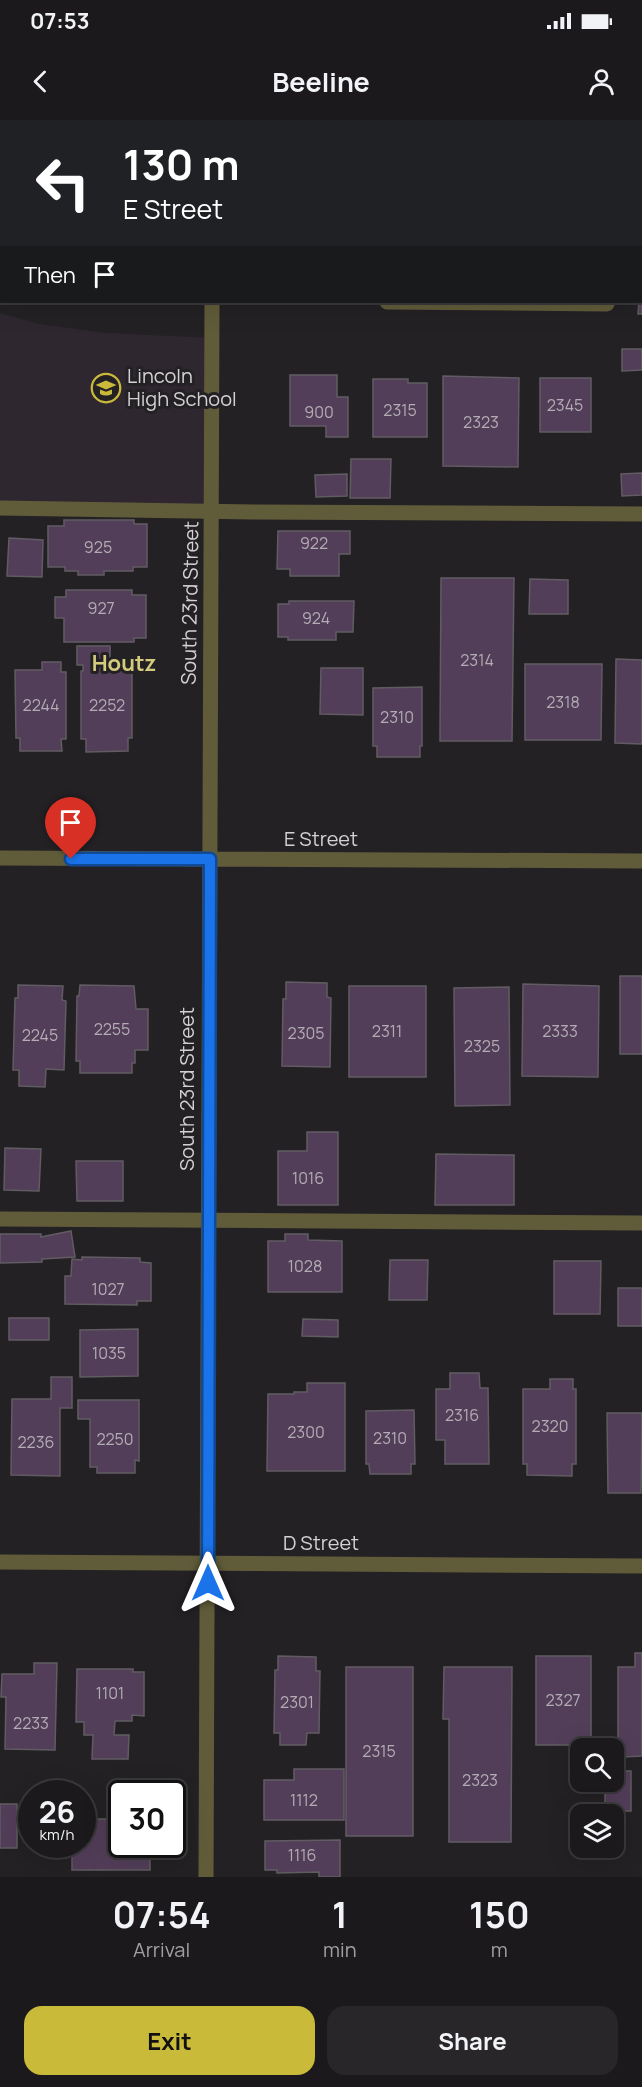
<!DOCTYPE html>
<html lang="en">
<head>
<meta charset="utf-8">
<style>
	body { margin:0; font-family:Manrope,sans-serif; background:#282629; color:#f1f3f6; height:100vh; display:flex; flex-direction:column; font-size:22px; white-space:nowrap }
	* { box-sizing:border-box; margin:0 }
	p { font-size:20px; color:#a0a0a3 }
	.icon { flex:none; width:33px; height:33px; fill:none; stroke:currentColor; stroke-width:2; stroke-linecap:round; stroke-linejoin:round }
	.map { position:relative; height:1757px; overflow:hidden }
	.details { display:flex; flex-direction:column; background:#1b191c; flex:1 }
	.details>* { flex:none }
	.top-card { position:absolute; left:0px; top:0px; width:642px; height:183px; box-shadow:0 6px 24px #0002,0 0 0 2px #39383b; background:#202124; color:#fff; overflow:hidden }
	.controls { position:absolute; left:570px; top:1618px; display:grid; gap:12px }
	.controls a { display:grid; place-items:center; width:54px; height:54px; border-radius:12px; background:#1b191c; box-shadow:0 6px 24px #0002,0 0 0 2px #39383b; font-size:30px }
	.speed { position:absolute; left:18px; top:1660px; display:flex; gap:12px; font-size:30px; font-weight:700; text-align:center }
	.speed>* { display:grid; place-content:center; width:78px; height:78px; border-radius:50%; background:#1b191c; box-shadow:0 6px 24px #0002,0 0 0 2px #39383b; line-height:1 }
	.speed small { font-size:15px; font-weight:400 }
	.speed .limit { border:3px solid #111; border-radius:9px; background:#fff; color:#111 }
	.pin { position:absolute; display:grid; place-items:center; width:51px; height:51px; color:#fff; margin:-62px -26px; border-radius:50% 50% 50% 0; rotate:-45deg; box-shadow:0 0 6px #0007 }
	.pin .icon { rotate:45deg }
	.me { position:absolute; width:66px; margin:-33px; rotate:0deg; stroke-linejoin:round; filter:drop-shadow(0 0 4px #0008) }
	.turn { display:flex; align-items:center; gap:21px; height:126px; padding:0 24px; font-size:27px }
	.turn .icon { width:78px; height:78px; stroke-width:2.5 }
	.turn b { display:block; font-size:42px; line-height:51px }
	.then { display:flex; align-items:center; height:57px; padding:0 24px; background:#0003; gap:12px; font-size:22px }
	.eta { display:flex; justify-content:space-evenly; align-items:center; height:102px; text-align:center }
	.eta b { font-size:36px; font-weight:700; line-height:42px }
	.primary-button { display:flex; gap:12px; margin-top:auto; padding:12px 24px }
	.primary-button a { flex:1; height:69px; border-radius:18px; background:#caba3a; color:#111; font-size:24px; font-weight:700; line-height:69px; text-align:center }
	.primary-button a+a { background:#282629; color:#f1f3f6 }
	.status { display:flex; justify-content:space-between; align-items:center; height:42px; padding:0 30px; background:#1b191c; direction:ltr }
	.status svg { height:16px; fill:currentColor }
	header { display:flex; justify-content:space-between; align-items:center; height:78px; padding:0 24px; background:#1b191c; font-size:27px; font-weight:700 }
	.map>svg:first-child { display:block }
	.built { fill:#2e2730 }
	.building { fill:#533e59; stroke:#605c62; stroke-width:1.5 }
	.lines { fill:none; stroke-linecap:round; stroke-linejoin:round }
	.service { stroke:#605c3a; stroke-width:15 }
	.minor { stroke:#605c3a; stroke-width:15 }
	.tertiary { stroke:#605c3a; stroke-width:15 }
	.route-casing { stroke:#114b97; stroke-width:15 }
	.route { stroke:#1a73e8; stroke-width:10 }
	.labels { text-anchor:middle; stroke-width:6; stroke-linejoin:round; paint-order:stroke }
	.number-label { font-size:16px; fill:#b3acb4 }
	.poi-label { font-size:20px; fill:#d3d0d3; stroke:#242125; text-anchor:start }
	.street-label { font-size:20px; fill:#d3d0d3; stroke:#242125 }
	.quarter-label { font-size:22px; font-weight:bold; fill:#d4cb7d; stroke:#242125 }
</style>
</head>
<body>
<div class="status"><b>07:53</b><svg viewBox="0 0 49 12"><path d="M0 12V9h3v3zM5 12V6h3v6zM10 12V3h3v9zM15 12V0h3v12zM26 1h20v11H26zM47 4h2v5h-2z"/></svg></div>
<header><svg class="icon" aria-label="back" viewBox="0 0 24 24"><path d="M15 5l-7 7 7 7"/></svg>Beeline<svg class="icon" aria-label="person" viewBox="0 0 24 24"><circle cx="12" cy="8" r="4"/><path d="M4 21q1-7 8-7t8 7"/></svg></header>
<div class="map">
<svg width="642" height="1757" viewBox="0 0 642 1757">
	<rect width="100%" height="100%" fill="#242125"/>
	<path class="built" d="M0,0H406L2,2L1,53Z
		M0,193L39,204L106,213L212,218V391L0,388Z"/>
	<path class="building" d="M642,11V38L640,37Z
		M640,170H642V194H638Z
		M622,229H642V250L622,251Z
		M290,255H337V277H348V317H326V306H290Z
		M443,256L519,258L518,347L443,346Z
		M540,258H591V312H540Z
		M373,259H408V263H427V317H373Z
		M351,339H391L390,378H350Z
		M642,353V375L622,376L621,354Z
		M347,354V376L316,377L315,355Z
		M64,400H134V404H147V447H133V451H104V455H78V451H65V447H48V406H64Z
		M278,411H350V434H339V456H290V449H277Z
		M9,418L43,420L42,457L7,456Z
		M441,458H514L512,621H440Z
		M530,459L568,460V494H529Z
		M66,470H132V475H146V518H134V522H64V498H55V477H66Z
		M289,481H354L353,512H336V520H288V517H278V484H289Z
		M77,526H110V541H124V551H132V618H128V631L86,632V619H81V551H83V545H77Z
		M616,539L642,540V624L615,623Z
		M42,542H61V552H66V619H61L62,631H20V618H16L15,550H42Z
		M525,544H602L601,620H525Z
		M321,548H363V595L320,594Z
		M422,567V626H420V637H377V626H373V568Z
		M620,856H642V934H620Z
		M286,862L327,863V877L331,878L330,947L282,946L283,879H286Z
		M523,864L599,866L598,957L522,956Z
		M18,865L63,866L62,880L66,881L64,950L46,949L45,967L19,966V950H13L15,878H18Z
		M80,865L134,866L136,889H148V930H135V943H132V953H80V941H76L77,876H79Z
		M349,866H426V957H349Z
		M509,867L510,985L455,986L454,868Z
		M307,1012H338V1085H278V1031H307Z
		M5,1028L41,1029L39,1071L4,1070Z
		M436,1034L514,1035V1085H435Z
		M76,1041H123V1081H77Z
		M71,1111L75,1137L42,1139V1142L0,1143V1114H41V1117Z
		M285,1114H308V1120L342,1121V1172H268V1121H285Z
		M82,1137L140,1138V1142L151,1143V1181H137V1185L65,1184V1156H71L72,1139L82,1140Z
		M390,1140H428L427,1180H389Z
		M554,1141H601L600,1194H554Z
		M618,1168H642V1206H618Z
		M9,1198H49V1220H9Z
		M303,1199L338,1200V1217L302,1216Z
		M138,1209V1256L80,1257V1210Z
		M450,1253H479L480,1268H488L489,1344H445V1320H436V1269H450Z
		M51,1257H72V1288H60V1356L11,1355L12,1279H51Z
		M550,1259H573V1269H576V1344H572V1356L527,1355V1344H523V1269H550Z
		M307,1263H345V1351H267L268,1274H294V1272H307Z
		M78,1280H139V1341L135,1340V1353H97V1347H90V1299H78Z
		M414,1290L415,1344H411V1354H370L369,1344H366V1291Z
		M607,1293H642L641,1373H608Z
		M635,1533H642V1636L623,1637V1626H618V1547H635Z
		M278,1536L316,1537V1551H320L319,1613H307L306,1625H280V1613H274L275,1550H278Z
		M536,1536H591V1629H580V1637H570V1625H536Z
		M34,1543H57L55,1630L5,1629L6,1577H1L2,1554H34Z
		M346,1547H413V1716H346Z
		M444,1547H512L511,1722H449V1599H443Z
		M77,1549H133V1552H144V1596L132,1595V1601H115L114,1615H129L128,1639H92L93,1615H84V1602H76Z
		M294,1649H344V1700H264V1660H294Z
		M614,1651H631V1691H605V1662H614Z
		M0,1684H17V1728H0Z
		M82,1699H122V1725H150V1750H72V1725H82Z
		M340,1720V1757H319V1752L277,1753V1750H265V1721Z"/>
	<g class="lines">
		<path class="service" d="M0,388L254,392L642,394
			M0,1099L642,1103"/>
		<path class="minor" d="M387,182L607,184
			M0,738L642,741
			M206,1757L212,182"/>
		<path class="tertiary" d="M510,2L511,0
			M0,123H2
			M0,1442L642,1446"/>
	</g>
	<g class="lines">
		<g class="route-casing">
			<path id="route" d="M71,739H210L208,1463"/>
		</g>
		<use href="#route" class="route"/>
	</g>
	<defs>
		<g id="school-ring" transform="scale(1.5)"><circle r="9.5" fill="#242125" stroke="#caba3a" stroke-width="1.5"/><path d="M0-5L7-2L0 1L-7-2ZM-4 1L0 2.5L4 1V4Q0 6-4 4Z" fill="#caba3a"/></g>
	</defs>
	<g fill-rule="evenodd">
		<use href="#school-ring" x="106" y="268"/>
	</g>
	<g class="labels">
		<g class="number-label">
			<text x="565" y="291">2345</text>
			<text x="400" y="296">2315</text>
			<text x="319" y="298">900</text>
			<text x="481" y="308">2323</text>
			<text x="314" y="429">922</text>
			<text x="98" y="433">925</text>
			<text x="101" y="494">927</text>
			<text x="316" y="504">924</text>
			<text x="477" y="546">2314</text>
			<text x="563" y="588">2318</text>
			<text x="41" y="591">2244</text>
			<text x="107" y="591">2252</text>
			<text x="397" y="603">2310</text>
			<text x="112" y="915">2255</text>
			<text x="387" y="917">2311</text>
			<text x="560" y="917">2333</text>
			<text x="306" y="919">2305</text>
			<text x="40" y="921">2245</text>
			<text x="482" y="932">2325</text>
			<text x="308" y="1064">1016</text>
			<text x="305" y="1152">1028</text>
			<text x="108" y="1175">1027</text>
			<text x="109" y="1239">1035</text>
			<text x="462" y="1301">2316</text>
			<text x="550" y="1312">2320</text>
			<text x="306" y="1318">2300</text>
			<text x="390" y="1324">2310</text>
			<text x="115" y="1325">2250</text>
			<text x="36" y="1328">2236</text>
			<text x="110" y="1579">1101</text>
			<text x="563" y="1586">2327</text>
			<text x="297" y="1588">2301</text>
			<text x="31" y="1609">2233</text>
			<text x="379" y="1637">2315</text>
			<text x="480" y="1666">2323</text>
			<text x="304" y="1686">1112</text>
			<text x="302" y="1741">1116</text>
		</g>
		<g class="poi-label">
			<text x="127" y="263">Lincoln<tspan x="127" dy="23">High School</tspan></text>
		</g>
		<g class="street-label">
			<text transform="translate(190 483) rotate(-89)" y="7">South 23rd Street</text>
			<text x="321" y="726">E Street</text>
			<text transform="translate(187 969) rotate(-90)" y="7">South 23rd Street</text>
			<text x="321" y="1430">D Street</text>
		</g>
		<g class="quarter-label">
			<text x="124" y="551">Houtz</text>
		</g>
	</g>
</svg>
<div class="controls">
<a><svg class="icon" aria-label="search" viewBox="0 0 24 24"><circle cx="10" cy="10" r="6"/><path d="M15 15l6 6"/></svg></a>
<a><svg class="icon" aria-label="layers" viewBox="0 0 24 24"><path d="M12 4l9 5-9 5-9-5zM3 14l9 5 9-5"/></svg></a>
</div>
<div class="speed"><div>26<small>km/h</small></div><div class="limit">30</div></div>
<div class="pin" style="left:71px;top:739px;background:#d93025"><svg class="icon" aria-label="arrive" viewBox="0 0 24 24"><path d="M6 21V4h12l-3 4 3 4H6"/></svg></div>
<svg class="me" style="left:208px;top:1463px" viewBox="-20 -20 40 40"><path d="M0-17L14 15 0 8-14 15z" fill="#1a73e8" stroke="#fff" stroke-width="4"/></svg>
<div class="top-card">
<div class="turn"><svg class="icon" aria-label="left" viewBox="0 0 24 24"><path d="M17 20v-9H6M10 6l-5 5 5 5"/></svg><div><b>130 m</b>E Street</div></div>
<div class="then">Then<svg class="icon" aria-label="arrive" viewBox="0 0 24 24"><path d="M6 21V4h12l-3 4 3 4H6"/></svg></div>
</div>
</div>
<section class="details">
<div class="eta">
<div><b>07:54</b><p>Arrival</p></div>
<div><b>1</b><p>min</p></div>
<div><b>150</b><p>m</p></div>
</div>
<div class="primary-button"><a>Exit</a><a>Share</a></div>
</section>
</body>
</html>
